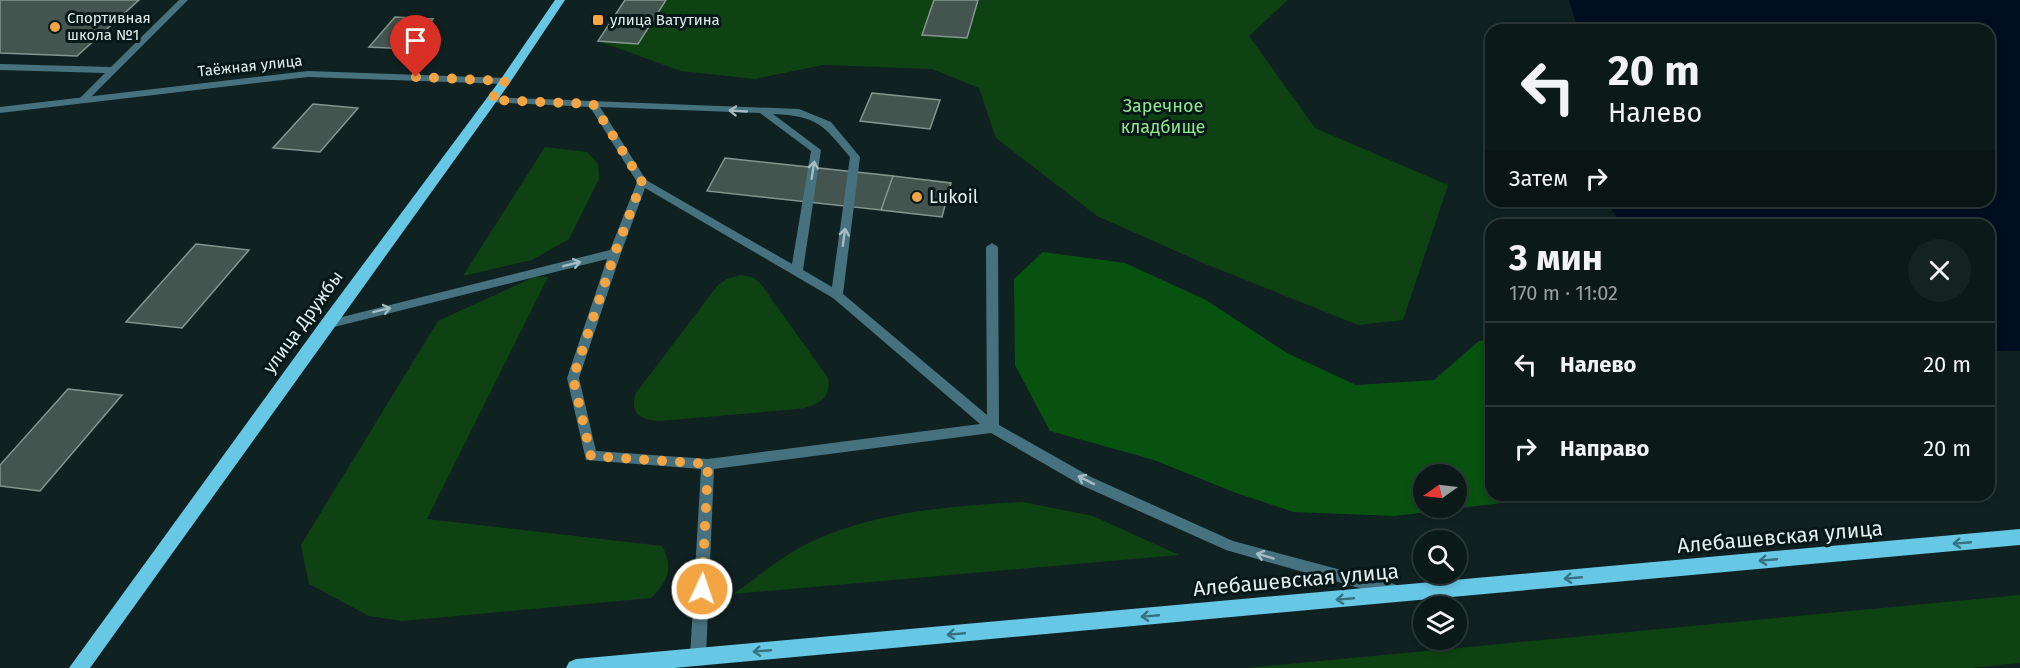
<!DOCTYPE html>
<html lang="ru">
<head>
<meta charset="utf-8">
<style>
	body { margin:0; font-family:"Fira Sans",sans-serif; background:#152222; color:#f1f3f6; height:100vh; display:flex; flex-direction:column; font-size:22px; white-space:nowrap }
	* { box-sizing:border-box; margin:0 }
	p { font-size:20px; color:#9aa0a2 }
	.icon { flex:none; width:33px; height:33px; fill:none; stroke:currentColor; stroke-width:2; stroke-linecap:round; stroke-linejoin:round }
	.map { position:relative; flex:1; overflow:hidden }
	.panel { position:absolute; left:1485px; top:219px; width:510px; height:282px; display:flex; flex-direction:column; background:#0c1919; border-radius:18px; box-shadow:0 3px 9px #0003,0 0 0 2px #2c3838 }
	.panel>* { flex:none }
	.hud { position:absolute; left:1485px; top:24px; width:510px; height:183px; border-radius:18px; box-shadow:0 3px 9px #0003,0 0 0 2px #2c3838; background:#0c1919; color:#f1f3f6; overflow:hidden }
	.needle { width:39px; rotate:256deg }
	.buttons { position:absolute; left:1413px; top:464px; display:grid; gap:12px }
	.buttons a { display:grid; place-items:center; width:54px; height:54px; border-radius:50%; background:#0c1919; box-shadow:0 3px 9px #0003,0 0 0 2px #2c3838; font-size:30px }
	.pin { position:absolute; display:grid; place-items:center; width:51px; height:51px; color:#fff; margin:-62px -26px; border-radius:50% 50% 50% 0; rotate:-45deg; box-shadow:0 0 6px #0007 }
	.pin .icon { rotate:45deg }
	.me { position:absolute; width:66px; margin:-33px; rotate:3deg; stroke-linejoin:round; filter:drop-shadow(0 0 4px #0008) }
	.turn { display:flex; align-items:center; gap:21px; height:126px; padding:0 24px; font-size:27px }
	.turn .icon { width:78px; height:78px; stroke-width:2.5 }
	.turn b { display:block; font-size:42px; line-height:51px }
	.then { display:flex; align-items:center; height:57px; padding:0 24px; background:#0003; gap:12px; font-size:22px }
	.round { display:grid; place-items:center; flex:none; width:63px; height:63px; border-radius:32px; background:#152222 }
	.summary { display:flex; align-items:center; justify-content:space-between; height:102px; padding:0 24px }
	h1 { font-size:36px; font-weight:700; line-height:45px }
	ul { padding:0; list-style:none }
	li { display:flex; align-items:center; gap:18px; height:84px; padding:0 24px; border-top:2px solid #2c3838 }
	li div { flex:1 }
	li b { display:block; font-size:22px }
	li em { font-style:normal }
	.map>svg:first-child { display:block }
	.green { fill:#0f4212 }
	.forest { fill:#085210; fill-rule:evenodd }
	.water { fill:#000e20 }
	.building { fill:#44544e; stroke:#84968f; stroke-width:1.5 }
	.lines { fill:none; stroke-linecap:round; stroke-linejoin:round }
	.service { fill:#467280; fill-rule:evenodd }
	.minor { fill:#467280; fill-rule:evenodd }
	.primary { fill:#67c8e5; fill-rule:evenodd }
	.oneway { stroke:#a5bcc2 }
	.oneway2 { stroke:#37707e }
	.route { stroke:#f3a443; stroke-width:10; stroke-dasharray:0 18 }
	.poi-dot { fill:#f3a443; stroke:#071818; stroke-width:2 }
	.labels { text-anchor:middle; stroke-width:6; stroke-linejoin:round; paint-order:stroke }
	.far-poi-label { font-size:15px; fill:#e4eeee; stroke:#071818; text-anchor:start }
	.far-street-label { font-size:15px; fill:#e4eeee; stroke:#071818 }
	.park-label { font-size:18px; fill:#8fe78e; stroke:#071818 }
	.poi-label { font-size:18px; fill:#e4eeee; stroke:#071818; text-anchor:start }
	.street-label { font-size:18px; fill:#e4eeee; stroke:#071818 }
	.near-street-label { font-size:21px; fill:#e4eeee; stroke:#071818 }
</style>
</head>
<body>
<div class="map">
<svg width="2020" height="668" viewBox="0 0 2020 668">
	<rect width="100%" height="100%" fill="#102121"/>
	<path class="green" d="M625,0H1288L1249,36L1315,128L1448,185L1403,320L1358,325L1203,263L1097,216L996,138L979,88L932,69L823,65L755,79L681,71L598,41Z
		M545,147L587,152L598,164L599,179L569,239L532,260L463,276Z
		M740,275L752,277L760,283L828,378C832,399 816,406 798,409L659,421C640,420 629,413 636,393L717,286L727,279Z
		M534,277H548L427,519L662,546C674,568 668,582 651,598L402,621L369,616L309,584L301,545L438,321Z
		M1023,502L1093,516L1179,555L733,594C759,577 785,553 813,541C878,511 953,506 1023,502Z
		M2020,595V663L1971,668H1246Z"/>
	<path class="forest" d="M1043,252L1125,263L1206,300L1287,353L1356,385L1434,380L1479,341L1491,340V495H1547L1535,499L1395,516L1294,512L1236,493L1154,460L1050,431L1015,365L1014,279ZM1424,474H1456V507H1424Z"/>
	<path class="water" d="M1569,0H2020V351H1989V225H1621L1607,201H1989V30H1578Z"/>
	<path class="building" d="M0,0H139L77,56L0,53Z
		M625,0H666L638,44L598,41Z
		M934,0H978L967,38L922,35Z
		M395,17L433,19L409,49L369,47Z
		M872,93L940,100L930,129L860,121Z
		M313,104L358,108L320,152L273,148Z
		M725,158L893,176L881,210L707,191Z
		M893,176L951,183L942,217L881,210Z
		M196,244L249,250L182,328L126,322Z
		M68,389L122,395L40,491L0,486V465Z"/>
	<g class="lines">
		<path class="service" d="M179,0H188L87,101H81L79,99L105,73L0,70V64L111,67Z
			M491,97L799,109L831,122L860,157L843,294L987,415L986,247L992,243L998,247L999,425L1091,477L1233,541L1394,584L1399,586L1401,591L1399,596L1394,598L1226,550L1081,485L991,433L714,469L706,657L703,662L698,664L693,662L690,657L701,469L586,460L567,378L607,259L326,329L320,325L326,321L610,250L637,182L590,107L488,102L486,100ZM600,107L760,113L811,151L792,264L646,180ZM773,114C818,116 823,125 850,157L832,287L803,270L821,150ZM645,188L833,298L980,424L708,459L596,451L579,378L621,253Z"/>
		<path class="minor" d="M308,71L505,78L510,81L505,84L308,77L0,113V107Z"/>
		<path class="primary" d="M555,0H565L509,84L90,668H69L321,321L501,79Z
			M2020,529V545L674,668H566L569,662L576,659Z"/>
	</g>
	<defs><path id="oneway-shaft" d="M-6 0H5M1.5-3L5.5 0L1.5 3" fill="none" stroke-width="1.6" stroke-linecap="round" stroke-linejoin="round" transform="scale(1.5)"/></defs>
	<g class="oneway">
		<use href="#oneway-shaft" transform="translate(738 111) rotate(-177)"/>
		<use href="#oneway-shaft" transform="translate(813 170) rotate(-81)"/>
		<use href="#oneway-shaft" transform="translate(844 237) rotate(-82)"/>
		<use href="#oneway-shaft" transform="translate(572 264) rotate(-14)"/>
		<use href="#oneway-shaft" transform="translate(382 310) rotate(-14)"/>
		<use href="#oneway-shaft" transform="translate(1086 480) rotate(-153)"/>
		<use href="#oneway-shaft" transform="translate(1265 556) rotate(-164)"/>
	</g>
	<g class="oneway2">
		<use href="#oneway-shaft" transform="translate(1962 543) rotate(175)"/>
		<use href="#oneway-shaft" transform="translate(1768 560) rotate(175)"/>
		<use href="#oneway-shaft" transform="translate(1573 578) rotate(175)"/>
		<use href="#oneway-shaft" transform="translate(1345 599) rotate(175)"/>
		<use href="#oneway-shaft" transform="translate(1150 616) rotate(175)"/>
		<use href="#oneway-shaft" transform="translate(956 634) rotate(175)"/>
		<use href="#oneway-shaft" transform="translate(762 651) rotate(175)"/>
	</g>
	<g class="lines">
		<path class="route" d="M416,77L505,81L491,100L593,104L642,182L615,253L573,378L591,456L708,464L702,589"/>
	</g>
	<g class="poi-dot">
		<rect x="592" y="14" width="12" height="12" rx="3"/>
		<circle cx="55" cy="27" r="6"/>
		<circle cx="917" cy="197" r="6"/>
	</g>
	<g class="labels">
		<g class="far-poi-label">
			<text x="67" y="23">Спортивная<tspan x="67" dy="17">школа №1</tspan></text>
			<text x="610" y="25">улица Ватутина</text>
		</g>
		<g class="far-street-label">
			<text transform="translate(250 66) rotate(-6)" y="5">Таёжная улица</text>
		</g>
		<g class="park-label">
			<text x="1163" y="112">Заречное<tspan x="1163" dy="21">кладбище</tspan></text>
		</g>
		<g class="poi-label">
			<text x="929" y="203">Lukoil</text>
		</g>
		<g class="street-label">
			<text transform="translate(303 322) rotate(-54)" y="6">улица Дружбы</text>
		</g>
		<g class="near-street-label">
			<text transform="translate(1780 537) rotate(-5)" y="7">Алебашевская улица</text>
			<text transform="translate(1296 580) rotate(-5)" y="7">Алебашевская улица</text>
		</g>
	</g>
</svg>
<div class="buttons">
<a><svg class="needle" viewBox="-14 -14 28 28"><path d="M0-13l5 13h-10z" fill="#e53935"/><path d="M0 13l5-13h-10z" fill="#9aa0a2"/></svg></a>
<a><svg class="icon" aria-label="search" viewBox="0 0 24 24"><circle cx="10" cy="10" r="6"/><path d="M15 15l6 6"/></svg></a>
<a><svg class="icon" aria-label="layers" viewBox="0 0 24 24"><path d="M12 4l9 5-9 5-9-5zM3 14l9 5 9-5"/></svg></a>
</div>
<div class="pin" style="left:416px;top:77px;background:#d93025"><svg class="icon" aria-label="arrive" viewBox="0 0 24 24"><path d="M6 21V4h12l-3 4 3 4H6"/></svg></div>
<svg class="me" style="left:702px;top:589px" viewBox="-20 -20 40 40"><circle r="17" fill="#f3a443" stroke="#fff" stroke-width="3"/><path d="M0-11L8 9 0 5-8 9z" fill="#fff"/></svg>
<div class="hud">
<div class="turn"><svg class="icon" aria-label="left" viewBox="0 0 24 24"><path d="M17 20v-9H6M10 6l-5 5 5 5"/></svg><div><b>20 m</b>Налево</div></div>
<div class="then">Затем<svg class="icon" aria-label="right" viewBox="0 0 24 24"><path d="M7 20v-9h11M14 6l5 5-5 5"/></svg></div>
</div>
<section class="panel">
<div class="summary"><div><h1>3 мин</h1><p>170 m · 11:02</p></div><a class="round"><svg class="icon" aria-label="close" viewBox="0 0 24 24"><path d="M6 6l12 12M18 6L6 18"/></svg></a></div>
<ul>
<li><svg class="icon" aria-label="left" viewBox="0 0 24 24"><path d="M17 20v-9H6M10 6l-5 5 5 5"/></svg><div><b>Налево</b></div><em>20 m</em></li>
<li><svg class="icon" aria-label="right" viewBox="0 0 24 24"><path d="M7 20v-9h11M14 6l5 5-5 5"/></svg><div><b>Направо</b></div><em>20 m</em></li>
</ul>
</section>
</div>
</body>
</html>
